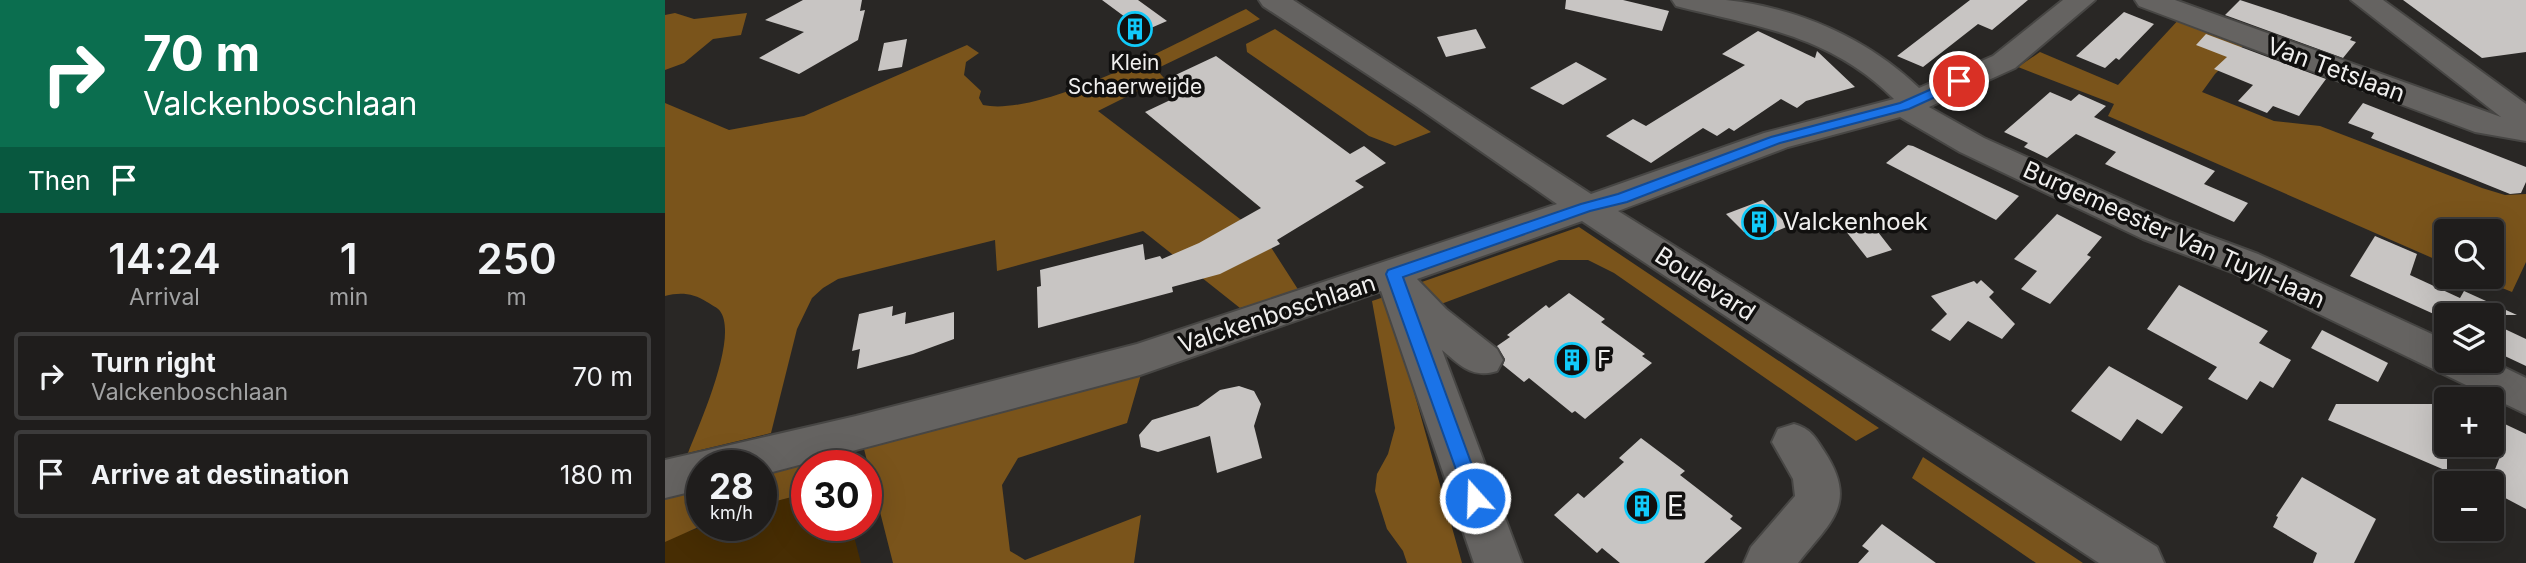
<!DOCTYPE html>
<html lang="en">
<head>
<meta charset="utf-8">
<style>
	body { margin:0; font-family:Inter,sans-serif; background:#272625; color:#f1f3f6; height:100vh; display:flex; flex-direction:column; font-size:26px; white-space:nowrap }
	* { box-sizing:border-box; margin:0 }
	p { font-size:23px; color:#a1a2a3 }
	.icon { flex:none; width:38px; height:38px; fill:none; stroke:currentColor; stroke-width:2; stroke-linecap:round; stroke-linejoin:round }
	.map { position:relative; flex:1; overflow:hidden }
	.drawer { display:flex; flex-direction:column; background:#1f1d1c; width:665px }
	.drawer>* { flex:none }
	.hud { background:#0b6e4f; color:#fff; overflow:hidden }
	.controls { position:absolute; left:1769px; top:219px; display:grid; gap:14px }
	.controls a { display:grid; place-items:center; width:70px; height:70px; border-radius:7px; background:#1f1d1c; box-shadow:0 7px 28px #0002,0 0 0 2px #3c3b3b; font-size:35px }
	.speed { position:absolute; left:21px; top:450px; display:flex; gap:14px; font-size:35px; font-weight:700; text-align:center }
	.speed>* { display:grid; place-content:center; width:91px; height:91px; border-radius:50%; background:#1f1d1c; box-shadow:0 7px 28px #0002,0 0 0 2px #3c3b3b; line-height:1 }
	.speed small { font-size:18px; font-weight:400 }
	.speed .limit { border:10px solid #d22; background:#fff; color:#111 }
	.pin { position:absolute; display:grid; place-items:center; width:60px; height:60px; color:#fff; margin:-30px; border:4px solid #fff; border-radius:50%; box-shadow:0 2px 7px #0007 }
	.me { position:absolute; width:77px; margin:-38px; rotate:340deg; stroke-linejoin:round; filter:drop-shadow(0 0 5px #0008) }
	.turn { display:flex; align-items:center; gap:24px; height:147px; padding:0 28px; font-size:32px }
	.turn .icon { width:91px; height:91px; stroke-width:2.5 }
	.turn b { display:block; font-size:49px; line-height:60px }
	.then { display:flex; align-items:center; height:66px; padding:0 28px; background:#0003; gap:14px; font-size:26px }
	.eta { display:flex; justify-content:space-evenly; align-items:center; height:119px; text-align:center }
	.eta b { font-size:42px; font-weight:600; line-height:49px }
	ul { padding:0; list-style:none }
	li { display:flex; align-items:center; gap:21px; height:88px; margin:0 14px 10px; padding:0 14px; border:4px solid #3c3b3b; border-radius:7px }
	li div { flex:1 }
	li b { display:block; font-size:26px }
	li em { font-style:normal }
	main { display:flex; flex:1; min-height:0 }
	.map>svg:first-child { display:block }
	.green { fill:#472d03 }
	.forest { fill:#7a541b }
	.building { fill:#c8c5c3 }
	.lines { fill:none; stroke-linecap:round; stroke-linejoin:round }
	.minor-casing { stroke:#474644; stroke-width:4 }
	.minor { fill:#656361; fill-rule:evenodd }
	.route { fill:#1a73e8; stroke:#114b97; stroke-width:2 }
	.labels { text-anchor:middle; stroke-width:7; stroke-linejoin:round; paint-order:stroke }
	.far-poi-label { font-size:21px; fill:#f0efee; stroke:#11100f }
	.street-label { font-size:24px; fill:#f0efee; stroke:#11100f }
	.poi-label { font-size:24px; fill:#f0efee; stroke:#11100f; text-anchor:start }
	.near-poi-label { font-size:28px; fill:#f0efee; stroke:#11100f; text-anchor:start }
</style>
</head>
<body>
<main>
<section class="drawer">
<div class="hud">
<div class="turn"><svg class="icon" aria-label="right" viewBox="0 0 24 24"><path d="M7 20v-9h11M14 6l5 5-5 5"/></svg><div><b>70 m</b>Valckenboschlaan</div></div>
<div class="then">Then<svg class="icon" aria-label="arrive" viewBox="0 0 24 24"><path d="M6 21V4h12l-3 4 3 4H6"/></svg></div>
</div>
<div class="eta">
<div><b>14:24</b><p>Arrival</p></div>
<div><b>1</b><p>min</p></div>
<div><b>250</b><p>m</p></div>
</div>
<ul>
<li><svg class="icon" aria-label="right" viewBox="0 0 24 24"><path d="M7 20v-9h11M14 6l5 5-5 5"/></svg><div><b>Turn right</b><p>Valckenboschlaan</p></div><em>70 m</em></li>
<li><svg class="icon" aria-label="arrive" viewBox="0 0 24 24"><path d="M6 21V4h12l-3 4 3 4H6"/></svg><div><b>Arrive at destination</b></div><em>180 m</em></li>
</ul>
</section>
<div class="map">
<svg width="1861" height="563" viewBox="0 0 1861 563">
	<rect width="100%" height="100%" fill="#292725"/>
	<path class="green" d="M142,493V525H186L196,563H0V542C31,523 61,525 96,525V505Z"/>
	<path class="forest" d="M581,9L595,19L491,69L499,78L433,111L600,238L634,291L575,308L478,231L332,271L330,240L173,279L158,288L147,298L132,329L106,433L23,453C34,425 74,337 55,311C53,308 45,304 42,302C28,293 15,292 0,296V103L64,130L139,116L302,45L314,53L301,62L299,75L316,91L314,98L318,105C379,118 522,37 581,9Z
		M10,13L29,19L82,13L76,35L48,39L19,63L0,70V15Z
		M1517,16L1584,40L1550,74L1537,92L1609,121L1655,126L1817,188L1840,195L1861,194V262L1847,292L1810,277L1827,276V231H1782L1781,264L1443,116L1449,104L1353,67L1375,52L1453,85Z
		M610,29L766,132L730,146L704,136L582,52L581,44Z
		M914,227L1214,428L1191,441L949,273L923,260H894L768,307L751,284Z
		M722,296L797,563H742L738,551L722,529L710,491L712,474L723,454L730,428L707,301Z
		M477,371L462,423L353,458L337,485L345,551L360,560L476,515L469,563H228L199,449Z
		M170,456L172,465L142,466V493L96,505V476Z
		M1258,457L1418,563H1371L1247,478Z
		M37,490L38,525L0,542V499Z"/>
	<path class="building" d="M138,0H197L195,11L200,10L193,40L134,74L94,58L139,32L100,20Z
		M437,0H473L502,21L479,31Z
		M901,0H958L1004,11L997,31L900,9Z
		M1305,0H1363L1327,30L1313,24L1258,67L1232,56Z
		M1575,0L1687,37L1685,40L1691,42L1678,58L1560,15Z
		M1738,0H1861V52L1817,58Z
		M1459,12L1489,24L1454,60L1451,58L1440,68L1411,56Z
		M811,29L821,48L781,57L772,37Z
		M1093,31L1150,58L1152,51L1190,87L1141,101L1132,108L1116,99L1069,131L1064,128L1052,136L1038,128L986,163L941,136L968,119L981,126L1080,65L1057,54Z
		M1541,34L1661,79L1634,116L1608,106L1602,113L1573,101L1588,85L1549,69L1562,57L1531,45Z
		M242,39L237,67L213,71L219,43Z
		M551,56L685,154L699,146L721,163L690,181L699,187L612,240L615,244L555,274L507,287L508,292L373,328L372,287L376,286L375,270L478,244L480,260L495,256L497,259L534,243L596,208L480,112L520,93L502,79Z
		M911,62L942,79L898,105L865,88Z
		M1385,92L1406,101L1414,94L1441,106L1429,117L1550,171L1539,184L1583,203L1569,222L1440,164L1451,152L1411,134L1382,158L1359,147L1363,143L1339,132Z
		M1698,103L1861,167V182L1856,193L1845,194L1706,138L1709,133L1683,123Z
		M1243,145L1248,146L1354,196L1331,220L1221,163Z
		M1098,200L1124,226L1093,239L1083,230L1079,232L1061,214Z
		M1392,214L1437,237L1422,255L1426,257L1385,304L1356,289L1372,271L1349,259Z
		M1206,223L1227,250L1202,258L1180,230Z
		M1710,236L1752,254L1745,275L1795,298L1799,291L1852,315H1771L1685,276Z
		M1316,280L1329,292L1324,297L1350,324L1337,339L1303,321L1285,341L1266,330L1282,314L1266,296L1309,281L1312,284Z
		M1514,285L1603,331L1594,343L1626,360L1608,388L1595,381L1582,400L1543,379L1552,367L1482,329Z
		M904,293L940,319L936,322L980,354L977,356L987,363L920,419L910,411L907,413L864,378L859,382L838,365L840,359L832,346L845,337L842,335L881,305L884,308Z
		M228,306L227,316L241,312L240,324L289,312V339L248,354L192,369L195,349L187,351L194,314Z
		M1827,323L1861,339V366L1827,350Z
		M1657,330L1723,363L1713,382L1646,348Z
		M1444,366L1518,407L1497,434L1472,419L1456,441L1406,411Z
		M574,386L589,391L596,404L589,426L597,458L552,473L545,436L493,452L476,447L474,435L487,420L533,406L555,390Z
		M1671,404H1782V471L1663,420Z
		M1827,418L1861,434V509L1827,491V477L1838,449L1827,444Z
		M976,438L1020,471L1015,475L1068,516L1065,519L1077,528L1039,563H955L937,548L932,553L889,515L913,493L919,498L959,462L954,458Z
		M1637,477L1711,519L1689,563H1648L1652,553L1608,527L1613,517L1611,516Z
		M1217,524L1271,563H1193L1204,551L1197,546Z"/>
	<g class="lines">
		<g class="minor-casing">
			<path id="minor" d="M594,0H628L926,194L1099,133L1229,99C1165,35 1094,27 1011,6L1007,0C1024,0 1043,0 1061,0C1133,8 1202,38 1254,88L1328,56L1398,0H1430L1350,68L1264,107L1319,138L1504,221L1593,254L1782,341V360H1824L1861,378V414L1567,272L1478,239L1295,152L1235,117L1123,147L953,211L1492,547L1499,563H1434L917,221L752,279L781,309L832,349L838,360L832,371C807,379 795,365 777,350L857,563H809L716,291L475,375L96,475V466H37V489L0,498V460L191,416L472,344L892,204L751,106L598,6Z
				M1470,0H1510L1836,117L1686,0H1718L1861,104V141L1810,132L1474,6Z
				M1129,424C1146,429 1150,437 1159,451C1194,504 1165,522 1133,563H1079L1086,547L1130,496L1128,479L1107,442L1113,429Z"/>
		</g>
		<use href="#minor" class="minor"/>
	</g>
	<path class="route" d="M1294,77L1300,81L1299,84L1244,109L1115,143L962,202L925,211L738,277L819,498L817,503H803L721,274L723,270L916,204L953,194L1106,137L1235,103Z"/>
	<defs>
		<g id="building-ring" transform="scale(1.75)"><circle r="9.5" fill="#11100f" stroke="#11cafa" stroke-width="1.5"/><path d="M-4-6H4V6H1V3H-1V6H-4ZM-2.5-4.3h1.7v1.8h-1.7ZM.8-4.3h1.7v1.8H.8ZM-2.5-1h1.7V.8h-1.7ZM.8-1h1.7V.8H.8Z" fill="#11cafa"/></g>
	</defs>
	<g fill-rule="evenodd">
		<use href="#building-ring" x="470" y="29"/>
		<use href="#building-ring" x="1094" y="222"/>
		<use href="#building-ring" x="907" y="360"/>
		<use href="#building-ring" x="977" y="506"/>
	</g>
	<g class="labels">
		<g class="far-poi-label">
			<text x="470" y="70">Klein<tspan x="470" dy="24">Schaerweijde</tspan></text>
		</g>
		<g class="street-label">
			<text transform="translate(1671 70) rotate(20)" y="8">Van Tetslaan</text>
			<text transform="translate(1509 235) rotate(24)" y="8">Burgemeester Van Tuyll-laan</text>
			<text transform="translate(1040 284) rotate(33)" y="8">Boulevard</text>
			<text transform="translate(612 314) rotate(-18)" y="8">Valckenboschlaan</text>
		</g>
		<g class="poi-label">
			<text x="1118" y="230">Valckenhoek</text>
			<text x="932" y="368">F</text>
		</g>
		<g class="near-poi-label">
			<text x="1002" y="516">E</text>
		</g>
	</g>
</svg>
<div class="controls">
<a><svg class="icon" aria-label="search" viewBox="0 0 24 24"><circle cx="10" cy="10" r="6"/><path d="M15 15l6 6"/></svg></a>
<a><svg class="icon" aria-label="layers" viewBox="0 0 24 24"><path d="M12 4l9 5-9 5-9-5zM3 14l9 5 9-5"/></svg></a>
<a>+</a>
<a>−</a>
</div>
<div class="speed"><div>28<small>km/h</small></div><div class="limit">30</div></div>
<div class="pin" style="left:1294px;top:81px;background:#d93025"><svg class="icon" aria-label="arrive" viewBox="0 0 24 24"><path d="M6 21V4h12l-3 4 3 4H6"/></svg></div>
<svg class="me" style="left:810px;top:498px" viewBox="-20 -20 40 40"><circle r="17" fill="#1a73e8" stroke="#fff" stroke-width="3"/><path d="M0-11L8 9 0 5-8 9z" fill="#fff"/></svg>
</div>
</main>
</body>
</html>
